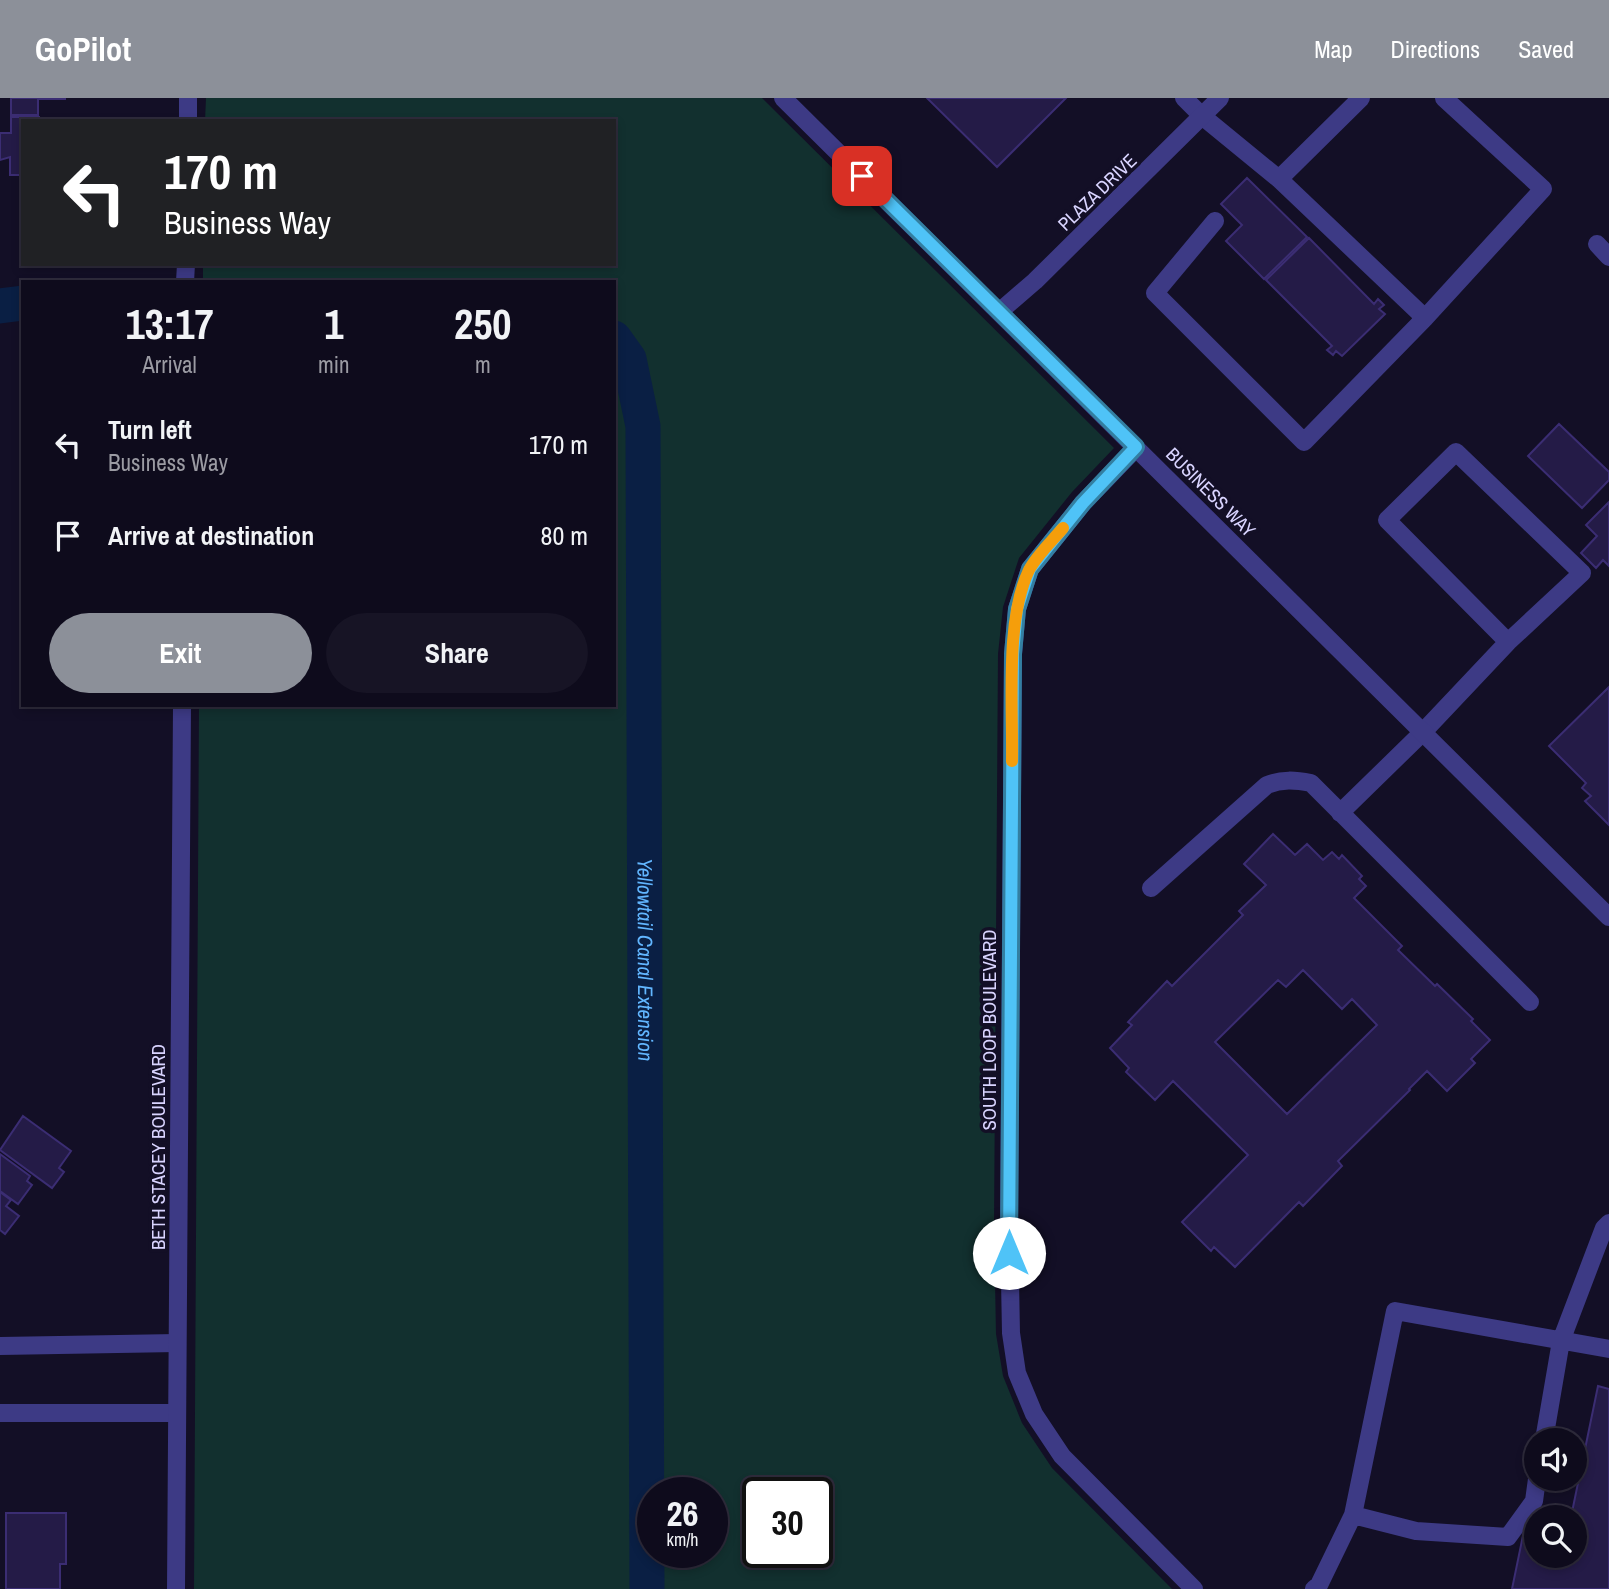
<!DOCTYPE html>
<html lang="en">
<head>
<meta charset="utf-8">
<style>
	body { margin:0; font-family:"Archivo Narrow",sans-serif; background:#171425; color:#f1f3f6; height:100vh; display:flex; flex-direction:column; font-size:26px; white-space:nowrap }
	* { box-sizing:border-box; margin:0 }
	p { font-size:23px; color:#9b9ba3 }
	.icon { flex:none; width:38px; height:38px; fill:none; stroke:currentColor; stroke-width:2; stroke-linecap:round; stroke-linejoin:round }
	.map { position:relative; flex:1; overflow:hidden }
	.panel { position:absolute; left:21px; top:182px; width:595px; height:427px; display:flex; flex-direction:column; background:#0e0b1c; border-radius:0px; box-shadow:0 4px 10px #0003,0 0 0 2px #2e2b3b }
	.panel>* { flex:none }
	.top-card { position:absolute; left:21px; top:21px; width:595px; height:147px; border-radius:0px; box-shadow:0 4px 10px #0003,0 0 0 2px #2e2b3b; background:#202124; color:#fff; overflow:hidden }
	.buttons { position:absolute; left:1524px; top:1330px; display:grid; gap:14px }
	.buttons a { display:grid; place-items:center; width:63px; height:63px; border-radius:50%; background:#0e0b1c; box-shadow:0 4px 10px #0003,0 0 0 2px #2e2b3b; font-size:35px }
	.speed { position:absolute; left:637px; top:1379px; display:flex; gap:14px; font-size:35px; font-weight:700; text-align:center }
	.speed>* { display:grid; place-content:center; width:91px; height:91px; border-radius:50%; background:#0e0b1c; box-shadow:0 4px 10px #0003,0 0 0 2px #2e2b3b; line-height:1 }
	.speed small { font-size:18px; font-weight:400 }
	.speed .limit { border:4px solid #111; border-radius:10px; background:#fff; color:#111 }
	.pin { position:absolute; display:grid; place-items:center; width:60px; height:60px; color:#fff; margin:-30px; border-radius:14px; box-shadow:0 4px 10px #0006 }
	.me { position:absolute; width:77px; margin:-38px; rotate:0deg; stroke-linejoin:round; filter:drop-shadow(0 0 5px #0008) }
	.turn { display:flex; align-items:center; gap:24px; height:147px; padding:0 28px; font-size:32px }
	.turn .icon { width:91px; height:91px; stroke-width:2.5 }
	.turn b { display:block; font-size:49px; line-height:60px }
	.eta { display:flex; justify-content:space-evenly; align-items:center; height:119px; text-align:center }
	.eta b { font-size:42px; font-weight:800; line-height:49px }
	.button { display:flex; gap:14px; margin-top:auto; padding:14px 28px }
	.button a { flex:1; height:80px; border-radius:42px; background:#8c9099; color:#fff; font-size:28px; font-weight:800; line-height:80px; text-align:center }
	.button a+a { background:#171425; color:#f1f3f6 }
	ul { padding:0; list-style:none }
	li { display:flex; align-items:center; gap:21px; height:91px; padding:0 28px }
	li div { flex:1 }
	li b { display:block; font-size:26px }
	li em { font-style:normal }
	header { display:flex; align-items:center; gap:42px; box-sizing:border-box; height:98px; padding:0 35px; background:#8c9099; color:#fff }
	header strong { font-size:33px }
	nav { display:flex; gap:38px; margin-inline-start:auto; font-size:24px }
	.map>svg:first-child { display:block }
	.green { fill:#12302f; fill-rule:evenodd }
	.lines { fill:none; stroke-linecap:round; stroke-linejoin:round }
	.canal { stroke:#0a1f44; stroke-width:35 }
	.building { fill:#241b47; stroke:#3b2d73; stroke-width:2; fill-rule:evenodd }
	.service { stroke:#3d3a85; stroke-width:18 }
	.minor { stroke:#3d3a85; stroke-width:18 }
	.tertiary { stroke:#3d3a85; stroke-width:18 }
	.route-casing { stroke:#337fa1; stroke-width:18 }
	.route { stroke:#4fc3f7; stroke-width:12 }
	.slow { stroke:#f59e0b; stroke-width:12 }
	.labels { text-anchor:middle; stroke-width:7; stroke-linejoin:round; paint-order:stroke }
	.street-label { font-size:19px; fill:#d9d4ff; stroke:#130f26 }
	.water-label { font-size:21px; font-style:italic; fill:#62b6ff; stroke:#130f26 }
</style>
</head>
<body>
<header>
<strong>GoPilot</strong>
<nav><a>Map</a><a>Directions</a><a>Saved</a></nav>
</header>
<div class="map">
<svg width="1609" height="1491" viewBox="0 0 1609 1491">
	<rect width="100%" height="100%" fill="#130f26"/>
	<path class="green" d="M206,0H762L1114,350L1072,394L1019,460L1003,509L998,556L994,1129L996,1236L1003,1278L1022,1325L1052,1370L1172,1491H194L199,607H614V184H203V166H614V23H205ZM653,1395H712V1454H653ZM758,1395H817V1454H758Z"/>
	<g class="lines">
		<g class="canal">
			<path d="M0,208L23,205"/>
			<path id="s1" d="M614,240L629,261L643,328L647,1491"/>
		</g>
	</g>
	<path class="building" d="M11,0H65V1H38V17H11Z
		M927,0H1066L997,69Z
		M11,19H39V23H23V77H10V59L0,62V35H11Z
		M1247,80L1307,139L1264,181L1226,143L1242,127L1221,106Z
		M1309,140L1374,206L1378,201L1384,207L1379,211L1385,216L1342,258L1336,253L1333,257L1327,252L1332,248L1266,182Z
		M1559,326L1609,374V382L1582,410L1528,358Z
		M1609,404V468L1603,462L1596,470L1581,455L1597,438L1586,427Z
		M1609,589V727L1585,703L1591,698L1582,690L1586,685L1549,648Z
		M1273,736L1295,757L1307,746L1323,762L1332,754L1339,761L1342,757L1362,778L1359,781L1366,788L1354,800L1402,848L1398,852L1435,888L1437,886L1473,921L1471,923L1490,942L1471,961L1475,965L1447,993L1427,973L1409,991L1410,992L1338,1063L1342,1068L1303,1108L1299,1104L1235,1169L1214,1149L1211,1153L1182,1124L1248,1057L1173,983L1155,1002L1126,974L1129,970L1110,950L1132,927L1128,924L1167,883L1172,888L1243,817L1239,813L1266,787L1244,766ZM1303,872L1342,911L1352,901L1377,927L1287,1016L1215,944L1278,882L1286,889Z
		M23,1018L71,1053L59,1070L64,1074L52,1090L0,1052Z
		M0,1056L30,1078L27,1083L32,1087L18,1106L0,1093Z
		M0,1094L11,1102L6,1108L19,1118L5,1136L0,1132Z
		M1598,1288L1609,1291V1491H1512L1527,1418L1536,1420V1458H1575V1419H1571Z
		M6,1415H66V1466H60V1491H6Z"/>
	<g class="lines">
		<path class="service" d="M1184,0L1202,18L1279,81L1361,0
			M1279,81L1425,220L1543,91L1444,0
			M1215,123L1155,195L1304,344L1425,220
			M1597,146L1609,159
			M1340,715L1423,634L1508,544L1582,475L1456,354L1387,422L1508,544
			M1151,790L1267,687C1282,681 1295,682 1311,685L1530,904
			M1544,1342L1561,1243L1604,1130L1609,1125
			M1353,1417L1395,1213L1609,1251
			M1314,1491L1319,1487L1353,1417L1416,1433L1508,1439L1534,1403L1537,1381"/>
		<path class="minor" d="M783,0L1609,819
			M999,214L1035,183L1220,0
			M1136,350L1083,405L1030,471L1017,511L1013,556L1009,1129L1011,1235L1017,1275L1034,1316L1062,1358L1194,1491
			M0,1248L177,1245
			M0,1315H177"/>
		<path class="tertiary" d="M188,23V0
			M185,184L186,166
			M176,1491L182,607"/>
	</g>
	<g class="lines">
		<g class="route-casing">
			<path id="route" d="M862,78L1136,349L1083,405L1030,471L1017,511L1013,556L1009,1155"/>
		</g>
		<use href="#route" class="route"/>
		<path class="slow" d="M1012,663C1013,608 1005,522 1029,472C1037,457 1052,443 1063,430"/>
	</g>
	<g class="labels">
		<g class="street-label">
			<text transform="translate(1097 94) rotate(-44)" y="7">PLAZA DRIVE</text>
			<text transform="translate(1211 394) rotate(45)" y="7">BUSINESS WAY</text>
			<text transform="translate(989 932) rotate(-90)" y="7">SOUTH LOOP BOULEVARD</text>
			<text transform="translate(158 1049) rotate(-90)" y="7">BETH STACEY BOULEVARD</text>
		</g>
		<g class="water-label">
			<text dy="7" stroke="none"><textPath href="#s1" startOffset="628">Yellowtail Canal Extension</textPath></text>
		</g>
	</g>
</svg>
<div class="buttons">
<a><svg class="icon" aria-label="sound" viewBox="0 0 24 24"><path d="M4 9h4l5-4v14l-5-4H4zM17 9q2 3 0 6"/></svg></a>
<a><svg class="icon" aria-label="search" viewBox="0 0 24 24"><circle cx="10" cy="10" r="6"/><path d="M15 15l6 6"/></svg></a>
</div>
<div class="speed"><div>26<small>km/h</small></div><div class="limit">30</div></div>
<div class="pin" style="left:862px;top:78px;background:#d93025"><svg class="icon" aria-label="arrive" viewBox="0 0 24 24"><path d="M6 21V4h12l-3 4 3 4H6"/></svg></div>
<svg class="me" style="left:1009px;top:1155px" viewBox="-20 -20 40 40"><circle r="19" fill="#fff"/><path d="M0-13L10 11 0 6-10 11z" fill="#4fc3f7"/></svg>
<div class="top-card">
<div class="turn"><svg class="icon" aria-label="left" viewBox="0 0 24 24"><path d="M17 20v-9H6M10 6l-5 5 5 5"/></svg><div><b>170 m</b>Business Way</div></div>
</div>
<section class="panel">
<div class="eta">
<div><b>13:17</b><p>Arrival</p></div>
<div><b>1</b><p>min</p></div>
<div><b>250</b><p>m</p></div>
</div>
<ul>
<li><svg class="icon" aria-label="left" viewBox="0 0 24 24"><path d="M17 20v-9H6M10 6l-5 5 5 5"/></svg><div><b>Turn left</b><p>Business Way</p></div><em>170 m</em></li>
<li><svg class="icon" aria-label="arrive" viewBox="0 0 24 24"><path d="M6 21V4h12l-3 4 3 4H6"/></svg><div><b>Arrive at destination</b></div><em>80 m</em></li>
</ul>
<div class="button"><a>Exit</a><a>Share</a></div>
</section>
</div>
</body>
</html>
